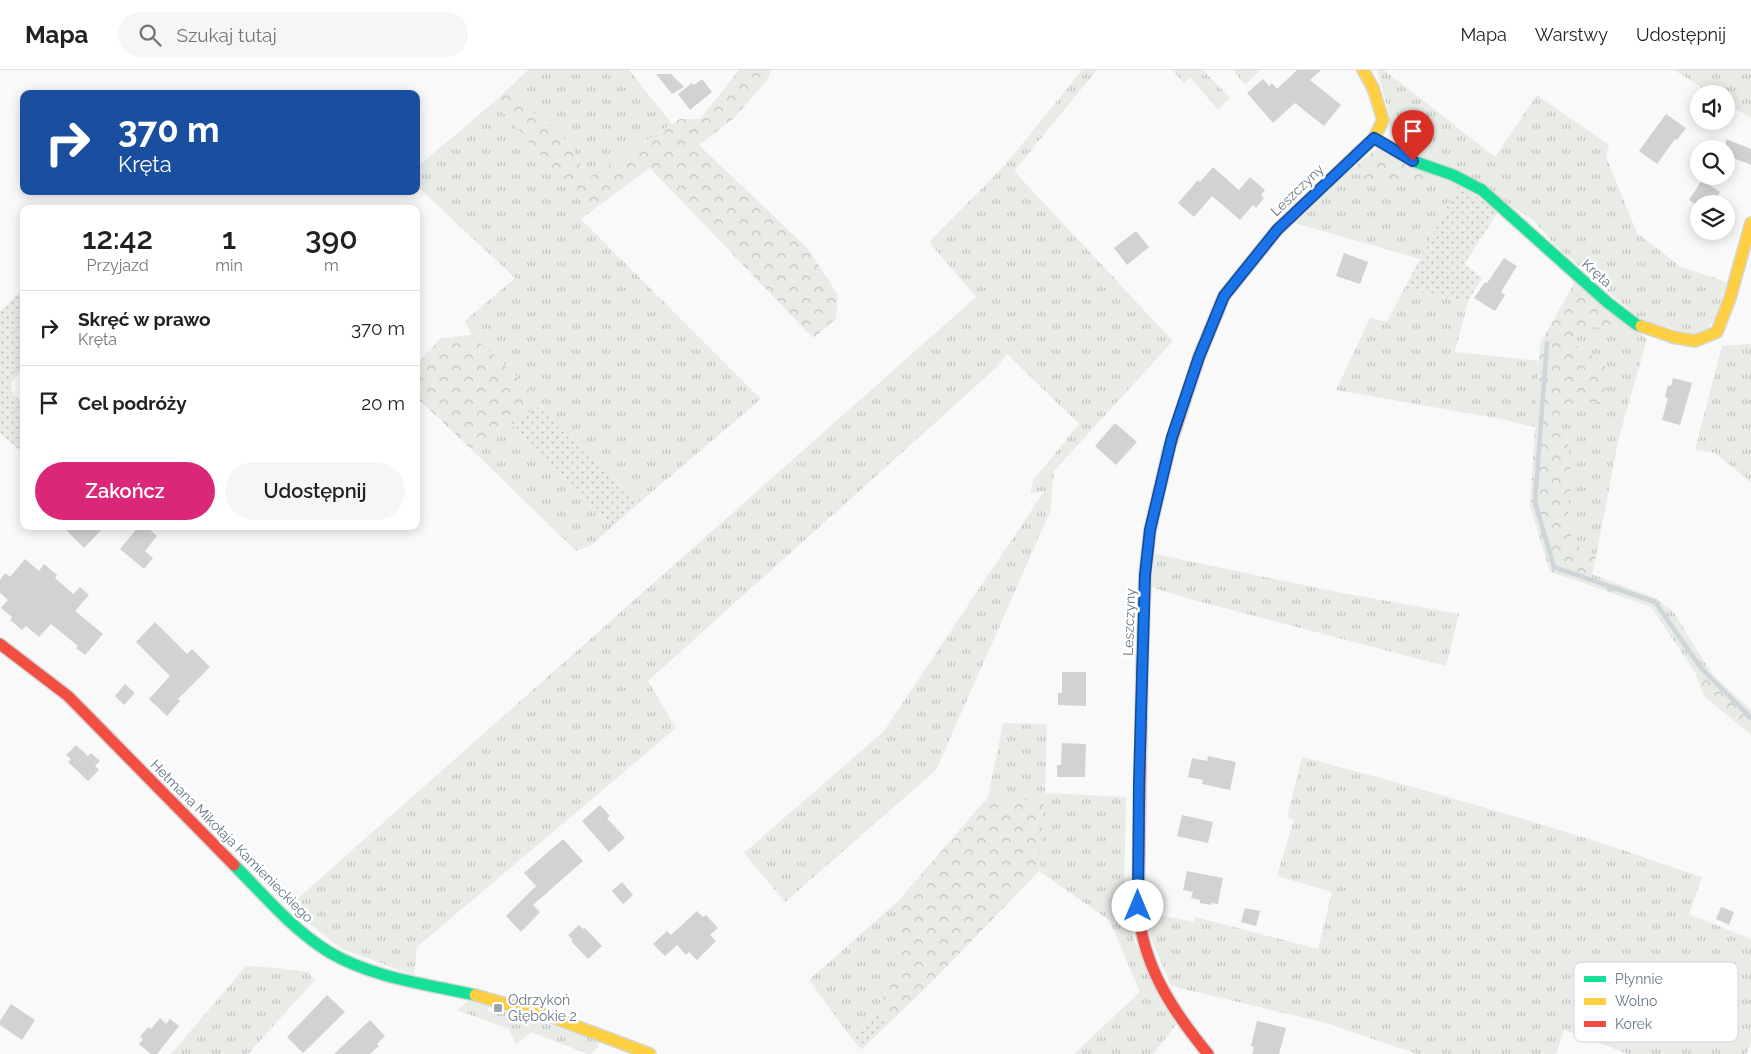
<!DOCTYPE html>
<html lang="pl">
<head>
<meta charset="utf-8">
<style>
	body { margin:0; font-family:Raleway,sans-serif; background:#f6f6f6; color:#202124; height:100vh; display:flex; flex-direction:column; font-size:19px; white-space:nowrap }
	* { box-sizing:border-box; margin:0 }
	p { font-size:16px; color:#757577 }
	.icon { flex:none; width:28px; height:28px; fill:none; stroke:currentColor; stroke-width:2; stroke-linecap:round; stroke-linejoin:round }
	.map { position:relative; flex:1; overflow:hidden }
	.sheet { position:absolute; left:20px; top:135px; width:400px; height:325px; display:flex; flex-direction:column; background:#fff; border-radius:10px; box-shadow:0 2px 12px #0003 }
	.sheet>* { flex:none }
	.guide { position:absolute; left:20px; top:20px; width:400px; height:105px; border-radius:10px; box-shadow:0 2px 12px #0003; background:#1a4fa0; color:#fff; overflow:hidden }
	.controls { position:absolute; left:1690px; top:15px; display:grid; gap:10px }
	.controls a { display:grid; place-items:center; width:45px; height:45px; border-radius:50%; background:#fff; box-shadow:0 2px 12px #0003; font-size:25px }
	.pin { position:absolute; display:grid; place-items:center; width:42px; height:42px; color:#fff; margin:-51px -21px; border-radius:50% 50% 50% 0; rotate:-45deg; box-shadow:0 0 5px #0007 }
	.pin .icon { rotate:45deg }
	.me { position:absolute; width:55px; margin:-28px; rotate:0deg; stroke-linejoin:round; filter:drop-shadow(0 0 4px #0008) }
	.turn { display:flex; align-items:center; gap:18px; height:105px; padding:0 15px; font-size:22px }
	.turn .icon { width:65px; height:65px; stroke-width:2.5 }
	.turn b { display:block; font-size:35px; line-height:42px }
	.eta { display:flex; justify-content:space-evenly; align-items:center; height:85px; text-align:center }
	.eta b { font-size:30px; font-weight:600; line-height:35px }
	.cta { display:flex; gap:10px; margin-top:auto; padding:10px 15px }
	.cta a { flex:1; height:58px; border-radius:30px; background:#db2777; color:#fff; font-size:20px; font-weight:600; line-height:58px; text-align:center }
	.cta a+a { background:#f6f6f6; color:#202124 }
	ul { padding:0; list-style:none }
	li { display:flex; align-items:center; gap:15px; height:75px; padding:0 15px; border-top:1px solid #e0e0e0 }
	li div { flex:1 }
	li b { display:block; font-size:19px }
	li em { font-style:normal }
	header { display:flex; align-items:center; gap:30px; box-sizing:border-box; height:70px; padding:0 25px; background:#fff; border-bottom:1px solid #e0e0e0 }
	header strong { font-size:24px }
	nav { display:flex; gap:28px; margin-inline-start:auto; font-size:18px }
	.search { width:350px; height:45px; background:#f6f6f6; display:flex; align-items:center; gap:12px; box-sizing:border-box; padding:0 18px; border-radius:28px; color:#757577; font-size:19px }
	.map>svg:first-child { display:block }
	.grass { fill:url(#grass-tufts) }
	.forest { fill:url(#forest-crowns) }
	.garden { fill:url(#garden-dots) }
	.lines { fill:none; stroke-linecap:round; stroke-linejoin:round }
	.stream { stroke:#ced6d9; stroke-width:4.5 }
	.building { fill:#d0d2d3 }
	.fast-casing { stroke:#d5d6d7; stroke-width:14 }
	.slow-casing { stroke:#d5d6d7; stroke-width:14 }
	.jam-casing { stroke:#d5d6d7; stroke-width:14 }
	.fast { stroke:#16e098; stroke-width:11 }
	.slow { stroke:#ffcf43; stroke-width:11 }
	.jam { stroke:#f24e42; stroke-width:11 }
	.route-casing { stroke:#114b97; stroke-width:12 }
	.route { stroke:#1a73e8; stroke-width:9 }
	.poi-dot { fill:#99a4ac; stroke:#fff; stroke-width:2 }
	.labels { text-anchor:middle; stroke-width:5; stroke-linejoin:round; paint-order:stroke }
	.street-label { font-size:14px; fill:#657683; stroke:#fff }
	.poi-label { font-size:14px; fill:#657683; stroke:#fff; text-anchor:start }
	.key { fill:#fff; stroke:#d1d6da; stroke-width:1 }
	.key-label { font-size:14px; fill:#657683 }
</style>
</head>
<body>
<header>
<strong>Mapa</strong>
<div class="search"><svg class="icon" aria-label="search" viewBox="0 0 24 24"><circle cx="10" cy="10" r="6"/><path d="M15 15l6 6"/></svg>Szukaj tutaj</div>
<nav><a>Mapa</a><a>Warstwy</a><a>Udostępnij</a></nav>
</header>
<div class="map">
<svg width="1751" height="984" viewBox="0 0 1751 984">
	<defs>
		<pattern id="grass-tufts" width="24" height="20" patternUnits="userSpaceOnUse" patternTransform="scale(1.25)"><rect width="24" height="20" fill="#e8ebe6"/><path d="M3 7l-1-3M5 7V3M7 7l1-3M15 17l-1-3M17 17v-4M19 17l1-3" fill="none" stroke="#c0c3c0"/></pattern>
		<pattern id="forest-crowns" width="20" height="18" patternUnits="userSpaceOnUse" patternTransform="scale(1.25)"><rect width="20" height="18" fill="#e8ebe6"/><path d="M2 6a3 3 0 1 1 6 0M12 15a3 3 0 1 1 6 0" fill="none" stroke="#c0c3c0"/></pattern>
		<pattern id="garden-dots" width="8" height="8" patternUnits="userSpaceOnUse" patternTransform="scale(1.25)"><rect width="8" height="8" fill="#e8ebe6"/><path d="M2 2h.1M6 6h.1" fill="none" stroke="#c0c3c0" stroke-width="1.8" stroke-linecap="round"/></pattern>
	</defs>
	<rect width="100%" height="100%" fill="#f9f9f9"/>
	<path class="grass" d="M528,0H629L672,54L587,109L571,75L507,20Z
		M1082,0H1097L1014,101L1173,271L1054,401L1050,442L936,700L785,832L744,783L884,661L1041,426L1044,421L1030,423L1034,409L1079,354L1007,284L996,298L648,611L676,658L417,877L414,905L342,879L288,837L976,227L929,172L1005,95Z
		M1172,0H1203L1230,28L1218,40L1190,7L1184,13Z
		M1233,0H1260L1245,15Z
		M1377,0H1384L1495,87L1537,25L1609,75L1606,87L1637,163L1681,197L1727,212L1715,249L1706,260L1693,264L1641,250L1555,175L1532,149L1495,126L1419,86L1390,46Z
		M1674,0H1751V48L1726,33V24H1712Z
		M494,32L562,109L594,139L581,149L761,329L640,432L555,354L524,313L472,265L465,251L515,208L416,115V98Z
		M1355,96L1366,116L1382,111L1423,115L1428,102L1459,114L1420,189L1291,152Z
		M1404,219L1468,231L1455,282L1539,291L1535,357L1501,349L1336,320L1370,248L1387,252Z
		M1578,256L1609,258L1631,264L1634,257L1647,269L1619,367L1596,486L1572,473L1568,437L1572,411L1567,364L1558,353L1563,337L1604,331L1605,291L1583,282L1573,270Z
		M1751,274V412L1715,383L1695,380L1722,276Z
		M509,353L613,456L593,474L576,481L471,379Z
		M1155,484L1337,522L1459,544L1446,596L1190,529L1151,517Z
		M1592,504L1655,528L1673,541L1712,604L1698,611L1696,604L1651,537L1583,513Z
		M1003,653L1047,654L1045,723L1126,727L1124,830L1134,870L1176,955L1153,984H1074L1140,922L1110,851L1039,801L1044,732L988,727Z
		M1302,687C1401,713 1500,741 1598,772C1633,783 1667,796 1702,807L1689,844L1751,869V973L1746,984H1628L1564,960L1556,984H1417L1326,953L1171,916L1144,851L1145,845L1153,844L1194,852L1195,847L1318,879L1332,822L1277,806L1294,749L1287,747Z
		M899,830L902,887L875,943L850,966L809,910Z
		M246,896L277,898L308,902L315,910L248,984H171Z
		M468,931L489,936L488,941L503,944L505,940L599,971V976L591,984H588L531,962L516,975L509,959L457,940Z"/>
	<path class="forest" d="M739,0H771L768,9L734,48L699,75L808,179L838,225L836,249L813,268L650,98L594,139L562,109L494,32L507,20L571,75L587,109L680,49H700Z
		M1390,46L1414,67L1419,86C1398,77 1388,71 1390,46Z
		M1377,78L1428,102L1423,116L1382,111L1366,116L1355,96Z
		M1576,210L1634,257L1631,264L1609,258L1578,256L1573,270L1583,282L1605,291L1606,322L1604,331L1563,337L1558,352L1567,364L1572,411L1568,437L1572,473L1596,486L1592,504L1583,513L1550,502L1530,436L1540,274Z
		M472,265L524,313L541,336L509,353L471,379L416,327V295L441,268Z
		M1712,604L1751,640V665L1704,626L1698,611Z
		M988,727L1044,732L1039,801L928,916L890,952L875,943L902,887L899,830Z"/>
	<path class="garden" d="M1459,114L1498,142L1464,194L1482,208L1468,231L1404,219Z
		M24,218V298L11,312L12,323L24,334V384L0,363V242Z
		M541,336L555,354L640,432L613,456L509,353Z
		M875,943L890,952L861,980L850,966Z"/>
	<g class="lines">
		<path class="stream" d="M1547,273L1535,432L1554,497L1655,532L1701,598L1751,648"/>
	</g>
	<path class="building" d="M1297,0H1321L1310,10L1341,35L1324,56L1295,33L1273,53L1247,23L1263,9L1269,16L1272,13L1277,19Z
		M656,4H671L684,17L672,24Z
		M702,9L712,22L690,40L678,24L692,13L694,15Z
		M1666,44L1686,58L1677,70L1675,69L1657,94L1639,81Z
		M1726,69L1751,79V95L1726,85Z
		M1213,97L1239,120L1250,107L1265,120L1261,125L1264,128L1256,138L1253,135L1240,150L1212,126L1194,147L1178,133L1198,110L1200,112Z
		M1702,110L1720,122L1712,134H1695L1689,130Z
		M1136,161L1149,177L1127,195L1114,178Z
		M1344,183L1368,192L1360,214L1336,206Z
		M1504,188L1517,196L1501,222L1505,225L1495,241L1474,228L1485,212L1487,213Z
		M1673,308L1692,313L1680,355L1662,350L1668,328L1665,327L1668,315L1671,316Z
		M1115,353L1137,372L1116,395L1095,376Z
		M62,456H105L84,478Z
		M139,456H146L157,466L145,481L153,488L144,499L120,479Z
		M25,489L39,501L44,494L57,505L55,508L73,524L80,517L89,525L75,541L103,564L85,585L76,578L78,576L51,554L39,567L26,556L22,560L10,550L12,547L1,538L8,530L0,523V510L5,503L10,507Z
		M155,552L187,584L192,579L210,597L178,629L180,631L167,646L149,629L170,606L136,572Z
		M1062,602H1086V636L1058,635V623H1062Z
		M125,614L135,623L124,635L115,626Z
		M1062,673L1086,674L1085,707H1057V695H1061Z
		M76,675L88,686L91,683L100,691L95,696L99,700L88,711L68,692L71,689L66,685Z
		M1208,686L1236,692L1230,720L1202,714L1203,710L1188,707L1192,688L1207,691Z
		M600,735L610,746L607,748L625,768L609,782L582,751Z
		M1182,745L1213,752L1208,773L1177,766Z
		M563,769L583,791L533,835L540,842L521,862L506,846L536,816L524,803Z
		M1187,801L1223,808L1218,834L1211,833V835L1200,833V830L1191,828L1193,822L1183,820Z
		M622,812L633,825L623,834L612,821Z
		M1721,837L1734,842L1729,855L1716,849Z
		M1245,838L1260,841L1256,856L1241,852Z
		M697,841L703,847L706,845L718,858L710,865L716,871L697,890L689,882L686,885L677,875L665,886L653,874L667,861L671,865Z
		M579,855L583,859L585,858L602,876L588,889L571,871L573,870L568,865Z
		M327,925L345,942L303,983L287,967Z
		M11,934L35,950L22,970L0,955V951Z
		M160,948L166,954L170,949L179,956L157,984H151L139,974L143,969L140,967L148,957L151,959Z
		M370,950L385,966L377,974L379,976L370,984H334Z
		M1257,951L1286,958L1279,984H1252L1254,977L1251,976Z"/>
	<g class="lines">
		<g class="fast-casing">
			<path id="fast" d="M1374,68L1413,91L1453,105L1482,120L1607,232L1637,255L1641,256
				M1142,597L1145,505L1150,460L1169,379
				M234,795C264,825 293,860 329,882C373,908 426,914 475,925"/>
		</g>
		<g class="slow-casing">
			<path id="slow" d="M1357,84L1374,68L1383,50L1373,18L1363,0
				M1641,256L1673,267L1695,271L1717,262L1730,228L1751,153
				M475,925L552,947L650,984"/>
		</g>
		<g class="jam-casing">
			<path id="jam" d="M1169,379L1199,287L1224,226L1277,160L1357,84
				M0,574L68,626L234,795
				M1142,597L1138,836C1142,895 1172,940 1208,984"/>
		</g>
		<use href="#fast" class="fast"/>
		<use href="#slow" class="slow"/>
		<use href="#jam" class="jam"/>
	</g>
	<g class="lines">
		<g class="route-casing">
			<path id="route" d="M1138,836L1139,713L1145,505L1150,460L1172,367L1199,287L1224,226L1277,160L1374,68L1413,91"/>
		</g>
		<use href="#route" class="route"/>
	</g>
	<rect class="poi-dot" x="493" y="933" width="10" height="10" rx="2.5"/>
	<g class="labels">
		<g class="street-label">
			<text transform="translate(1297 120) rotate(-44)" y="5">Leszczyny</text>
			<text transform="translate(1597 203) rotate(41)" y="5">Kręta</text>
			<text transform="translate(1129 552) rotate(-88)" y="5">Leszczyny</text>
			<text transform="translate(232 771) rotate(45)" y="5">Hetmana Mikołaja Kamienieckiego</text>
		</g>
		<g class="poi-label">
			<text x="508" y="935">Odrzykoń<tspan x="508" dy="16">Głębokie 2</tspan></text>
		</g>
	</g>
	<rect x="1574" y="892" width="164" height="80" rx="8" class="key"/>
	<rect x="1584" y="906" width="22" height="6" fill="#16e098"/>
	<rect x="1584" y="928" width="22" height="7" fill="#ffcf43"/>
	<rect x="1584" y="951" width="22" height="6" fill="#f24e42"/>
	<g class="key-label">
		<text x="1615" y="914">Płynnie</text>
		<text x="1615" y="936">Wolno</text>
		<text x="1615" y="959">Korek</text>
	</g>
</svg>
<div class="controls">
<a><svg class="icon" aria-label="sound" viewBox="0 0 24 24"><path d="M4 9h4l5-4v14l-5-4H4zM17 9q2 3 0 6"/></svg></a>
<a><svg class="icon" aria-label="search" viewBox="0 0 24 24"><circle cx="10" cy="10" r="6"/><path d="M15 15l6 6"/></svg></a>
<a><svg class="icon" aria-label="layers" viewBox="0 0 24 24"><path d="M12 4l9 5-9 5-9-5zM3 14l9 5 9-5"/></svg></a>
</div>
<div class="pin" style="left:1413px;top:91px;background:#d93025"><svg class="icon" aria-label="arrive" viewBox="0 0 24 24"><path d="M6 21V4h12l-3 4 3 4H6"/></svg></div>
<svg class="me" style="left:1138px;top:836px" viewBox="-20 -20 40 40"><circle r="19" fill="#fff"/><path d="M0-13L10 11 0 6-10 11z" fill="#1a73e8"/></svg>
<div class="guide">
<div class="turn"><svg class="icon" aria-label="right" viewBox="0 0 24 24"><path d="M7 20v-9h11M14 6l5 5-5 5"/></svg><div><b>370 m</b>Kręta</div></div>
</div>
<section class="sheet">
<div class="eta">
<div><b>12:42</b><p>Przyjazd</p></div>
<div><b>1</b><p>min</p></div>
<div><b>390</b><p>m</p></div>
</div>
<ul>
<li><svg class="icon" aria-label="right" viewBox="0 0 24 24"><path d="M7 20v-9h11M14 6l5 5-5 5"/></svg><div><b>Skręć w prawo</b><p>Kręta</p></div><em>370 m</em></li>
<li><svg class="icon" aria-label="arrive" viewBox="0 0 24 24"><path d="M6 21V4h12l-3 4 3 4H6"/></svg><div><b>Cel podróży</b></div><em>20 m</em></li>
</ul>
<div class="cta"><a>Zakończ</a><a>Udostępnij</a></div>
</section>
</div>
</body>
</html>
